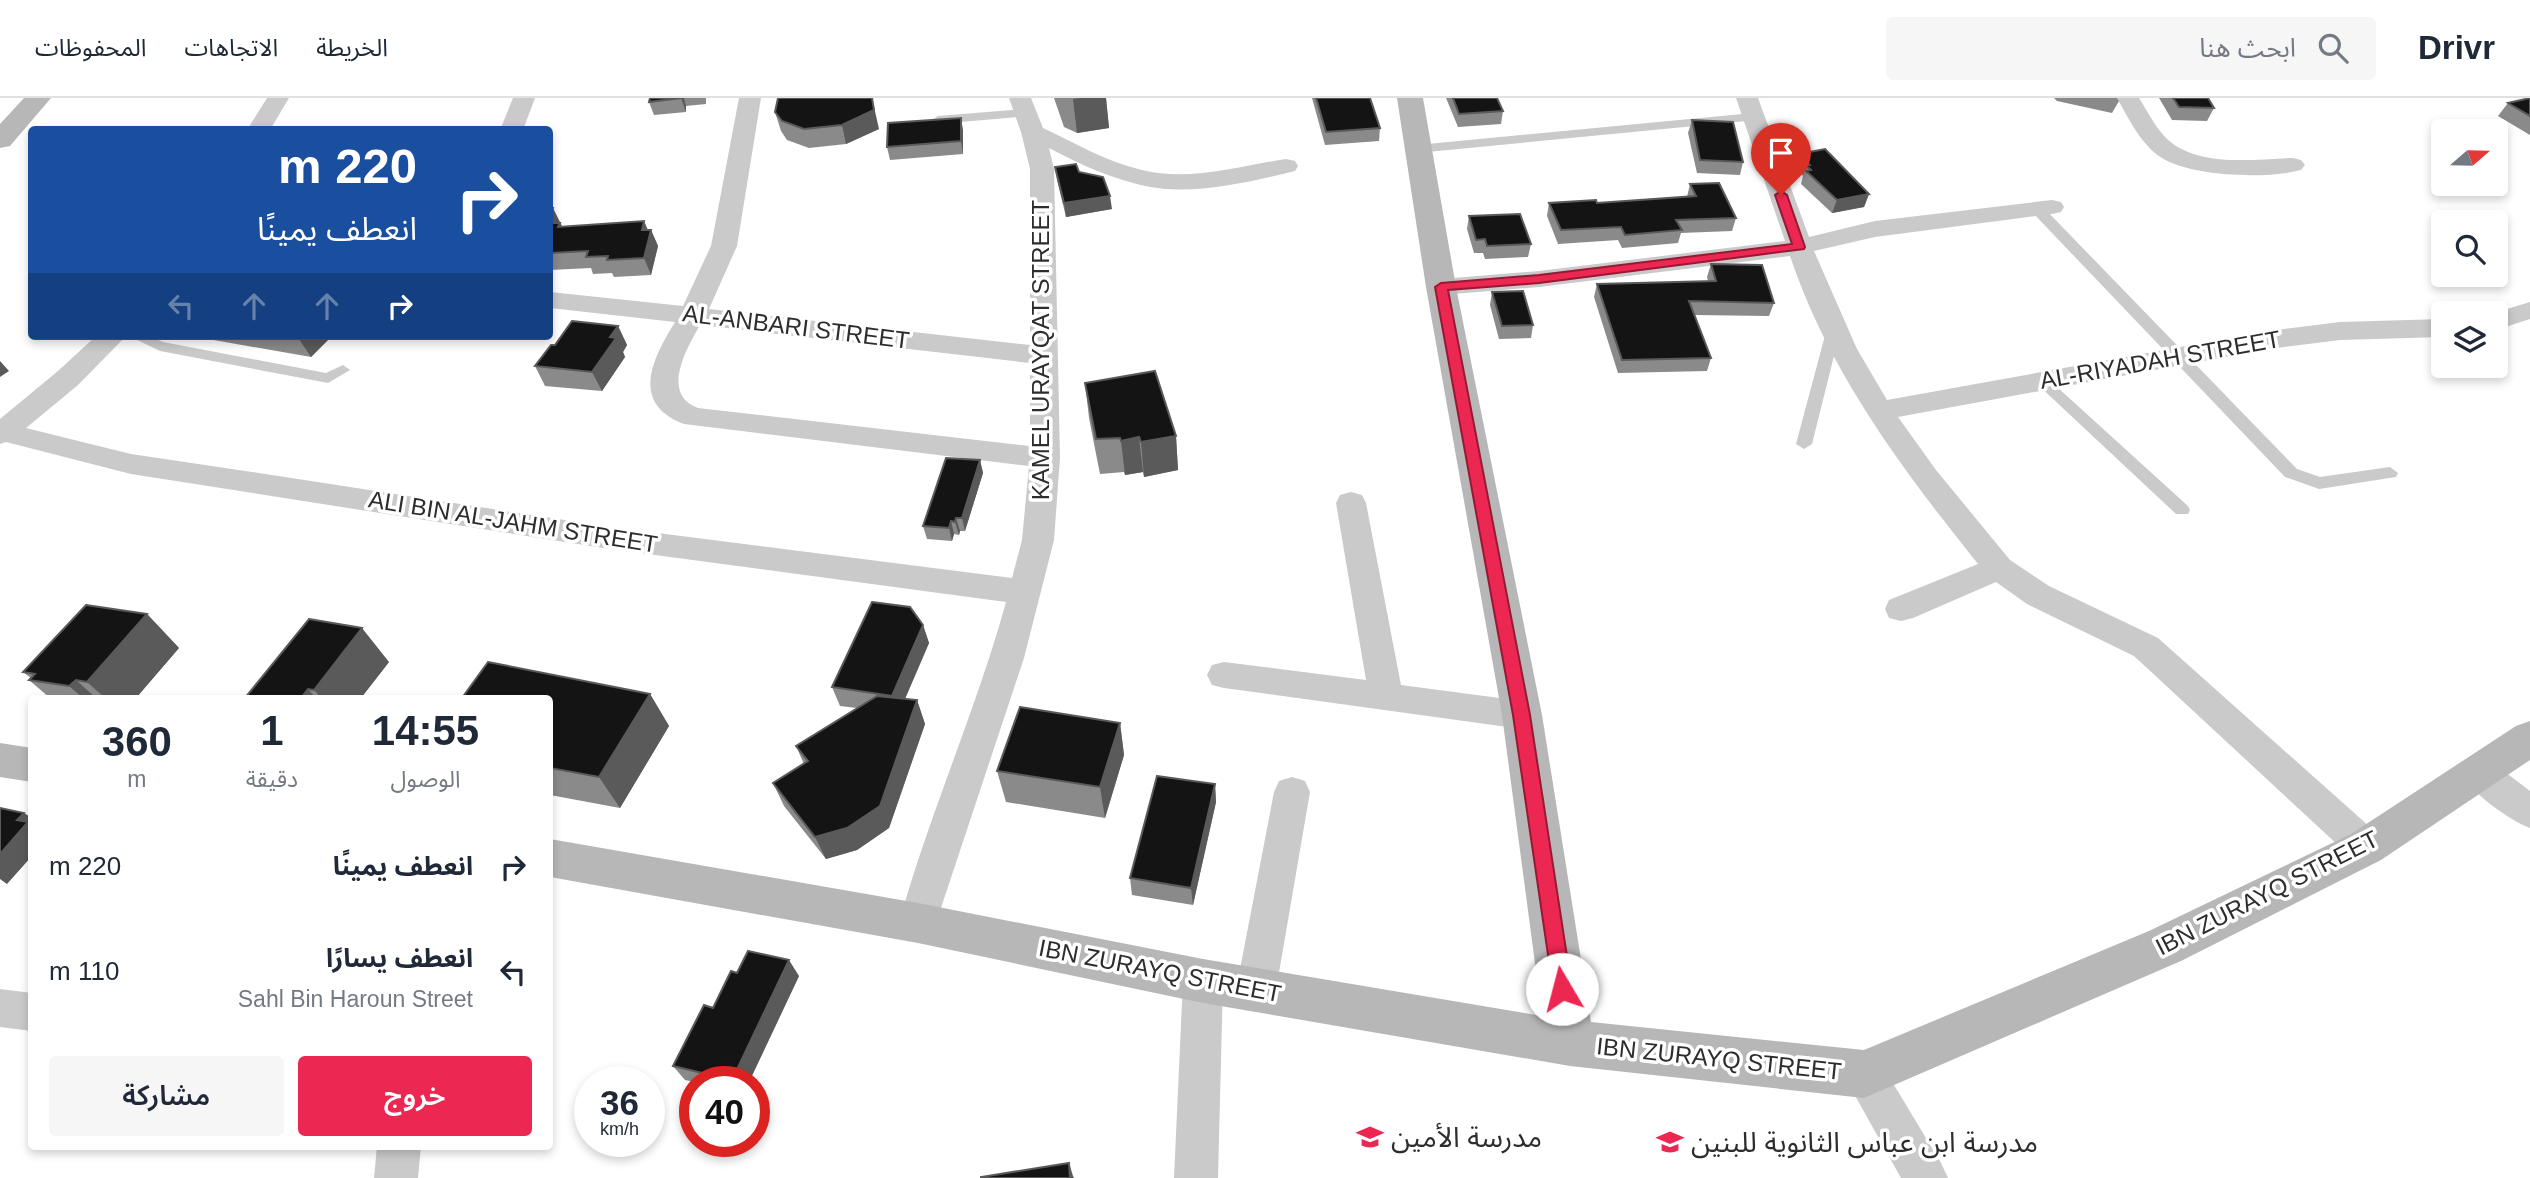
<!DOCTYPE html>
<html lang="ar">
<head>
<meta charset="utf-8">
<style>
	body { margin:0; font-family:Arial,"Noto Sans Arabic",sans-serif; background:#f6f6f7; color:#1f2937; direction:rtl; height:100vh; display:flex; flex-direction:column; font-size:26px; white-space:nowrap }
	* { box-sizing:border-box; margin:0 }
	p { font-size:23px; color:#747a83 }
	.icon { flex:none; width:38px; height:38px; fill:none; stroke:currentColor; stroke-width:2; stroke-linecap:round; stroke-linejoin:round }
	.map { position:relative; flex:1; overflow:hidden; direction:ltr }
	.side { position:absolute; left:28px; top:597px; width:525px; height:455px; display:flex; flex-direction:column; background:#fff; border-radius:7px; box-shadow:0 4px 10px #0003; direction:rtl }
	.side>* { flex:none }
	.guide { position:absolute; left:28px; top:28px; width:525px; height:214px; border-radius:7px; box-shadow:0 4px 10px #0003; direction:rtl; background:#1a4fa0; color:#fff; overflow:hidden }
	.needle { width:46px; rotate:70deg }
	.tools { position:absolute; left:2431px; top:21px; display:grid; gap:14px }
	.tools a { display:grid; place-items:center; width:77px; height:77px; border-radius:7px; background:#fff; box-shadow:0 4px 10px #0003; font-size:35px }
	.speed { position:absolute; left:574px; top:968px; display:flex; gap:14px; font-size:35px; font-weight:700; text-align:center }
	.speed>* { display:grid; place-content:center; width:91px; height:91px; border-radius:50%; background:#fff; box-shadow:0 4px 10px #0003; line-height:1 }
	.speed small { font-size:18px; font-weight:400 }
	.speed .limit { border:10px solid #d22; background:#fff; color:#111 }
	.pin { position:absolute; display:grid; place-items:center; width:60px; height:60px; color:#fff; margin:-72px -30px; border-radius:50% 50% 50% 0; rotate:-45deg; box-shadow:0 0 7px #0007 }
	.pin .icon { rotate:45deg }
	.me { position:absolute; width:77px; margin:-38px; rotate:352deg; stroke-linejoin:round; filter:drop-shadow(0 0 5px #0008) }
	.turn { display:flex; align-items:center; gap:24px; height:147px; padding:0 21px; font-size:32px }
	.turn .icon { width:91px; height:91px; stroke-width:2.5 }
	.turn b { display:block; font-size:49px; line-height:60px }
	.lanes { display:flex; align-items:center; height:66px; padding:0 21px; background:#0003; justify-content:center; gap:35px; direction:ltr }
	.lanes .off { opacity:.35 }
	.eta { display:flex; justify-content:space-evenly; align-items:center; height:119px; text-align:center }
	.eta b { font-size:42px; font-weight:600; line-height:49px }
	.primary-button { display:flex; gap:14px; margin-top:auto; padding:14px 21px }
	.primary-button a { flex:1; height:80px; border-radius:7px; background:#ec2751; color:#fff; font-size:28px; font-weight:600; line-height:80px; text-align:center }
	.primary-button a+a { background:#f6f6f7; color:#1f2937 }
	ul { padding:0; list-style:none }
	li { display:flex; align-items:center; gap:21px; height:105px; padding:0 21px }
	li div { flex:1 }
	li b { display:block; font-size:26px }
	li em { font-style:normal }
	header { display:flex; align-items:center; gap:42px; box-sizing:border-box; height:98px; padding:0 35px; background:#fff; border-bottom:2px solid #e0e1e3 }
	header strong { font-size:33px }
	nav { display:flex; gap:38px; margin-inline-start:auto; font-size:24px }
	.search { width:490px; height:63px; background:#f6f6f7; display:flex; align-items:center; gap:18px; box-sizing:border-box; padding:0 24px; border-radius:7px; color:#747a83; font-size:26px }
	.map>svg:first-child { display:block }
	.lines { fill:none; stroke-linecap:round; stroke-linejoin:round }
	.lane { fill:#cacaca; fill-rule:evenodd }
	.street { fill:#cacaca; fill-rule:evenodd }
	.secondary { fill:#b7b7b7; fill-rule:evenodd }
	.wall { fill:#8a8a8a }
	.shaded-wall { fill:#5a5a5a }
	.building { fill:#141414; stroke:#5a5a5a; stroke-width:2 }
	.route { fill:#ec2751; stroke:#991935; stroke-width:2 }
	.labels { text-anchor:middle; stroke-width:7; stroke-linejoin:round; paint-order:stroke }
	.street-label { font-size:24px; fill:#2d2d2d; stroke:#fff }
	.near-poi-label { font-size:28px; fill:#2d2d2d; stroke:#fff; text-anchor:start }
</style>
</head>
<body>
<header>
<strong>Drivr</strong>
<div class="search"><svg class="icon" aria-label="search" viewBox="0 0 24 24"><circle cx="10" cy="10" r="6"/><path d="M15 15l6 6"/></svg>ابحث هنا</div>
<nav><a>الخريطة</a><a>الاتجاهات</a><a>المحفوظات</a></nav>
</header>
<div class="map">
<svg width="2530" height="1080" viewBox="0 0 2530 1080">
	<rect width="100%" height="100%" fill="#fff"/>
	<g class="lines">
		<path class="lane" d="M1025,11L1029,12V18L938,26L932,22L938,18Z
			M1753,15L1757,16V22L1417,55L1411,51L1417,47Z
			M2037,107L2042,108L2297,371L2320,379L2390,369L2398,375L2396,379L2319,391L2285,379L2032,114L2030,111Z
			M1834,225L1841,230L1812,346L1804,351L1796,346L1827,230Z
			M129,238H149L163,244L326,275L343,267L350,272L328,285L160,253Z
			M2041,277L2046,279L2188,408L2190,412L2188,416H2176L2036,285L2034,282Z"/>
		<path class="street" d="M267,0H289L270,32H247Z
			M513,0H535L523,32H500Z
			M739,0H761L737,148L709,211L1030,247V71L1021,34L1009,0H1031L1043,30C1075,45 1107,64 1142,72C1189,84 1240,68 1286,61L1295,63L1298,68L1295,73C1250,84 1195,97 1150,89C1114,82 1081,67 1049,50L1054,71L1060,360L1054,442L1024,560L932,837L918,843L904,837L899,825C929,716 976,613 1006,504L610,451L131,376L6,344L0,346V321L58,273L96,238H126L78,287L26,330L131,356L252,374L610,429L1012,480L1022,442L1029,368L684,326C629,305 653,260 675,224L550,210V194L683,208L711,148ZM700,227L1030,265V348L698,310C660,296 687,250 700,227Z
			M1736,0H1758L1809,139L1875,123L2052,102L2061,104L2064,109L2061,114L2052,116L1875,139L1814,153L1857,251L1887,302L2269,233L2340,224L2443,221V239L2340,242L2269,251L1898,319L1936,372L2010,462L2049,488L2158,540L2379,737L2385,749L2379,761L2366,765L2353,761L2134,558L2027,506L1996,484L1913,520L1901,523L1889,520L1885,511L1889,502L1978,466C1902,371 1829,274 1790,158L1539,189L1441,197L1432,195L1428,189L1432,183L1441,181L1539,173L1785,143Z
			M2117,0H2139C2148,14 2155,29 2167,41C2199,70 2253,61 2293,60L2301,62L2305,67L2301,72C2267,81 2193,79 2162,60C2141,47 2129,21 2117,0Z
			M2530,204V221L2496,232L2494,215Z
			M1351,394L1362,397L1366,405L1401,587L1522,603L1534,607L1539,617L1534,627L1522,631L1224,590L1212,587L1207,577L1212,567L1224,564L1366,582L1336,405L1340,397Z
			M2479,660L2492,664L2530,693V730C2509,722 2471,695 2461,675L2466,664Z
			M1292,679L1305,683L1310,694L1276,892L1270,905L1256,911L1242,905L1236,892L1274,694L1279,683Z
			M1203,864L1217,870L1223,883L1218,1080H1174L1183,883L1189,870Z
			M0,891L32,895V933L0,929Z
			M1864,956L1879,962L1941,1065L1948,1080H1901L1843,976L1849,962Z
			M377,1048H421L418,1080H374Z"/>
		<path class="secondary" d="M24,0H51L10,48L0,50V26Z
			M1397,0H1423L1456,189L1542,617L1591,924L1864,952L2149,833L2351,736L2516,628L2530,623V662L2381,762L2181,863L1864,1000L1570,968L1203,905L918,845L550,779V741L918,805L1203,861L1542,918L1502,617L1426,189Z
			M0,645L32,650V684L0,679Z"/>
	</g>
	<path class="wall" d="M650,0H706V6L686,8V14L654,17L649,4Z
		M1054,0H1106L1109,30L1077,35L1064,29Z
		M1312,0H1370L1380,30L1379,43L1325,47Z
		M1446,0H1497L1503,13L1501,26L1458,29Z
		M2054,0H2117L2119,3L2112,15L2057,3Z
		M2159,0H2208L2214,10L2207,23L2172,22Z
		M2530,0V37L2498,18L2508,5Z
		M775,14L879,31L846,46L809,50L787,42L781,33Z
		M1692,22L1743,64L1740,77L1697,75L1688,35Z
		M963,32V56L890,62L887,49Z
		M1799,56L1869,96L1864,109L1832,115L1801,86L1803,78L1795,69Z
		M1055,69L1079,74L1112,111L1066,119L1057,82Z
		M1690,86L1736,120L1732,133L1681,135L1678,145L1622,150L1618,142L1558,146L1547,118L1549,105H1597L1687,99Z
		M550,110L561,126V129L644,123L648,132H651L658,148L651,177L614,179L612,175L593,176L591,170L550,172Z
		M1469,118L1531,146L1528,159L1485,161L1483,155H1474L1467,131Z
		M1711,166L1774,205L1769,218L1694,217L1711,260L1707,273L1618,275L1594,199L1597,186L1708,183L1707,179Z
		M1492,194L1533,227L1531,240L1499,241L1490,207Z
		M618,228L627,247L623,254L625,259L602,293L545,288L535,268L555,247Z
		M191,238H332L311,259Z
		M1085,285L1176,338L1178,372L1144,379L1143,374L1125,377L1124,374L1100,376L1089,320Z
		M980,362L983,375L965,433H960L959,437L954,436L952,443L927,441L923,428Z
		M147,516L179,550L136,600H50L29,582L31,580L23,574Z
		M923,527L929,545L905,601L917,602L925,626L889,730L857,752L826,761L784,708L773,685L804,666L796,648L857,610L840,608L832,589Z
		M389,564L361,600H245Z
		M650,596L669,628L620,710L550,697V600Z
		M1120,625L1124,657L1105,720L1006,704L997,673Z
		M1215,686L1216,704L1193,807L1132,797L1130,780Z
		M799,878L749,984H695L685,982L673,968L713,910Z"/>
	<path class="shaded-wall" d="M681,0H684L686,8V14Z
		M872,0L879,31L846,46L842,27Z
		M1081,0H1106L1109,30L1077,35L1073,1Z
		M961,20L963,32V56L961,43Z
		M1869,96L1864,109L1832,115L1837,102Z
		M1110,98L1112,111L1066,119L1064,105Z
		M553,110L561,126L567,141L550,130V120Z
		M644,123L650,138L651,132L658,148L651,177L644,160L642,132Z
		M618,228L627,247L623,254L625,259L602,293L592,274L610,239Z
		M297,238H332L311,259Z
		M0,263L9,273L0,279Z
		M1176,338L1178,372L1144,379L1141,344Z
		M1139,339L1143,374L1125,377L1121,343Z
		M980,362L983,375L965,433L962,420Z
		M956,420L960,433L959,437L955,424Z
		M951,423L954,436L952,443L949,430Z
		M147,516L179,550L136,600H105L87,584Z
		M923,527L929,545L898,617L892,598Z
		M362,530L389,564L361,600H321L314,592Z
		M76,582L96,600H83L69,588Z
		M308,591L316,600H301Z
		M650,596L669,628L620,710L599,679Z
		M917,602L925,626L889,730L857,752L826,761L815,739Z
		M1120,625L1124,657L1105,720L1100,689Z
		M1215,686L1216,704L1193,807L1191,790Z
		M24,715L32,720V758L7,786L0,781V756L17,722Z
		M789,862L799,878L749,984H733L732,982Z
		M1069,1065L1073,1078L1074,1080H1070Z"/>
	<path class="building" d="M650,0H681L649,4Z
		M778,0H872L874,12L842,27L804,31L782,23L775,14Z
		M1316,0H1370L1380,30L1326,34Z
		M1453,0H1497L1503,13L1459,16Z
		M2173,0H2208L2214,10L2179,9Z
		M2530,0V18L2508,5Z
		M961,20V43L887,49L888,25Z
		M1692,22L1733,24L1743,64L1700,62Z
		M1825,51L1869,96L1837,102L1806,73L1811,72L1807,68L1810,67L1799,56Z
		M1076,66L1079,74L1103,79L1110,98L1064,105L1055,69Z
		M1719,85L1736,120L1676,122L1682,132L1625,137L1621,129L1561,132L1549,105L1596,102L1597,105L1696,98L1690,86Z
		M550,110H553L550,120Z
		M1520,116L1531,146L1487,148L1485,141L1476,142L1469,118Z
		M644,123L642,132H651L644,160L607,162L608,158L586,159L588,153L550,155V125H560L558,129Z
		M1711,166L1762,167L1774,205L1689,203L1711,260L1622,262L1597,186L1716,183Z
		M1523,193L1533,227L1502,228L1492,194Z
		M572,223L618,228L610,239L616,240L592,274L535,268L551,247H555Z
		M1155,273L1176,338L1141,344L1139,339L1121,343L1120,340L1096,341L1085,285Z
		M946,360L980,362L962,420H956L955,424L951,423L949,430L923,428Z
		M872,504L910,509L923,527L892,598L832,589Z
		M86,507L147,516L87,584L76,582L69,588L29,582L35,576L23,574Z
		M309,521L362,530L314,592L308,591L301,600H245Z
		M488,564L650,596L599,679L550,670V600H462Z
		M877,598L917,602L880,708L847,730L815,739L773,685L808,663L796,648Z
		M1020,609L1120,625L1100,689L997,673Z
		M1157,678L1215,686L1191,790L1130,780Z
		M0,710L24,715L17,722L28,724L0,756Z
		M748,853L789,862L732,982L673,968L704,907L713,910L731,873L737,875Z
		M1069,1065L1070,1080H981V1079Z"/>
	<path class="route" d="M1781,93L1787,97L1805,149L1804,151L1539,185L1448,192L1530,617L1572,891L1569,897L1562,900L1555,897L1553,891L1513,617L1435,189L1441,185L1539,177L1792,146L1775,97Z"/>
	<defs>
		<g id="school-bare" transform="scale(2.1)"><path d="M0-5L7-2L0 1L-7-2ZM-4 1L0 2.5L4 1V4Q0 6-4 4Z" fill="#ec2751" stroke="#fff" stroke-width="2.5" paint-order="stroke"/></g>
	</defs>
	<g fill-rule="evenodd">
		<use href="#school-bare" x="1370" y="1039"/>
		<use href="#school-bare" x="1670" y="1044"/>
	</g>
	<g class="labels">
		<g class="street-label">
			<text transform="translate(796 229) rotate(7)" y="8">AL-ANBARI STREET</text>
			<text transform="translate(1041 252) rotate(-90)" y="8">KAMEL URAYQAT STREET</text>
			<text transform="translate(2160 262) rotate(-10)" y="8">AL-RIYADAH STREET</text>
			<text transform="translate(513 424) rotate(9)" y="8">ALI BIN AL-JAHM STREET</text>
			<text transform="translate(2267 795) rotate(-27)" y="8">IBN ZURAYQ STREET</text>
			<text transform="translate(1160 873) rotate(11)" y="8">IBN ZURAYQ STREET</text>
			<text transform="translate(1719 961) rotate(6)" y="8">IBN ZURAYQ STREET</text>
		</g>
		<g class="near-poi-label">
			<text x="1391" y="1049">مدرسة الأمين</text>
			<text x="1691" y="1054">مدرسة ابن عباس الثانوية للبنين</text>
		</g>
	</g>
</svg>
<div class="tools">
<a><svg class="needle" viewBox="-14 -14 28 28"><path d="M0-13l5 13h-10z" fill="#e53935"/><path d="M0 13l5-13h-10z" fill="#747a83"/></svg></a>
<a><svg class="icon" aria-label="search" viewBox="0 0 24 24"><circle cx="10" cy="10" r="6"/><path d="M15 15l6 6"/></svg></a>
<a><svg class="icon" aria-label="layers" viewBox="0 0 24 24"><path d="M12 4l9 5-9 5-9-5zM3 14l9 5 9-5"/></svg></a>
</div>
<div class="speed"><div>36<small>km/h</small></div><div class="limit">40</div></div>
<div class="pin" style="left:1781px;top:97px;background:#d93025"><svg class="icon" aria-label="arrive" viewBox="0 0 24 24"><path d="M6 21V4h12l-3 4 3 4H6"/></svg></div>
<svg class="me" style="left:1562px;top:891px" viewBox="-20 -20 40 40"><circle r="19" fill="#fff"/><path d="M0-13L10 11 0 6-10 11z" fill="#ec2751"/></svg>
<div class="guide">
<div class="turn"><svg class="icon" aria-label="right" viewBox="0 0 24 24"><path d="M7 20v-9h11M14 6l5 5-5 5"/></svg><div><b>220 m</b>انعطف يمينًا</div></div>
<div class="lanes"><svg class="icon off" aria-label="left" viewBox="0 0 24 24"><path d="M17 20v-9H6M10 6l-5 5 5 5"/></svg><svg class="icon off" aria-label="ahead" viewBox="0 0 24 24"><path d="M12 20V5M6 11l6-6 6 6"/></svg><svg class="icon off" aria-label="ahead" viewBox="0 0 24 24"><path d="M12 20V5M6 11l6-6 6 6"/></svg><svg class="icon" aria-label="right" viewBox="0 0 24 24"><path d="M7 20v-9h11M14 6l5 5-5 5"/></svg></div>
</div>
<section class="side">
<div class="eta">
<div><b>14:55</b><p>الوصول</p></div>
<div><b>1</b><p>دقيقة</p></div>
<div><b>360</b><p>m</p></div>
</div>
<ul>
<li><svg class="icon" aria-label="right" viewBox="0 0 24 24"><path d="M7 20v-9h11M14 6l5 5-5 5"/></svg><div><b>انعطف يمينًا</b></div><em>220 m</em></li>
<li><svg class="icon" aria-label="left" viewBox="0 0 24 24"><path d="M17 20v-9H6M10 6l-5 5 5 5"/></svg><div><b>انعطف يسارًا</b><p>Sahl Bin Haroun Street</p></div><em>110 m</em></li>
</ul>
<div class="primary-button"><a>خروج</a><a>مشاركة</a></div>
</section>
</div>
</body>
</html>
